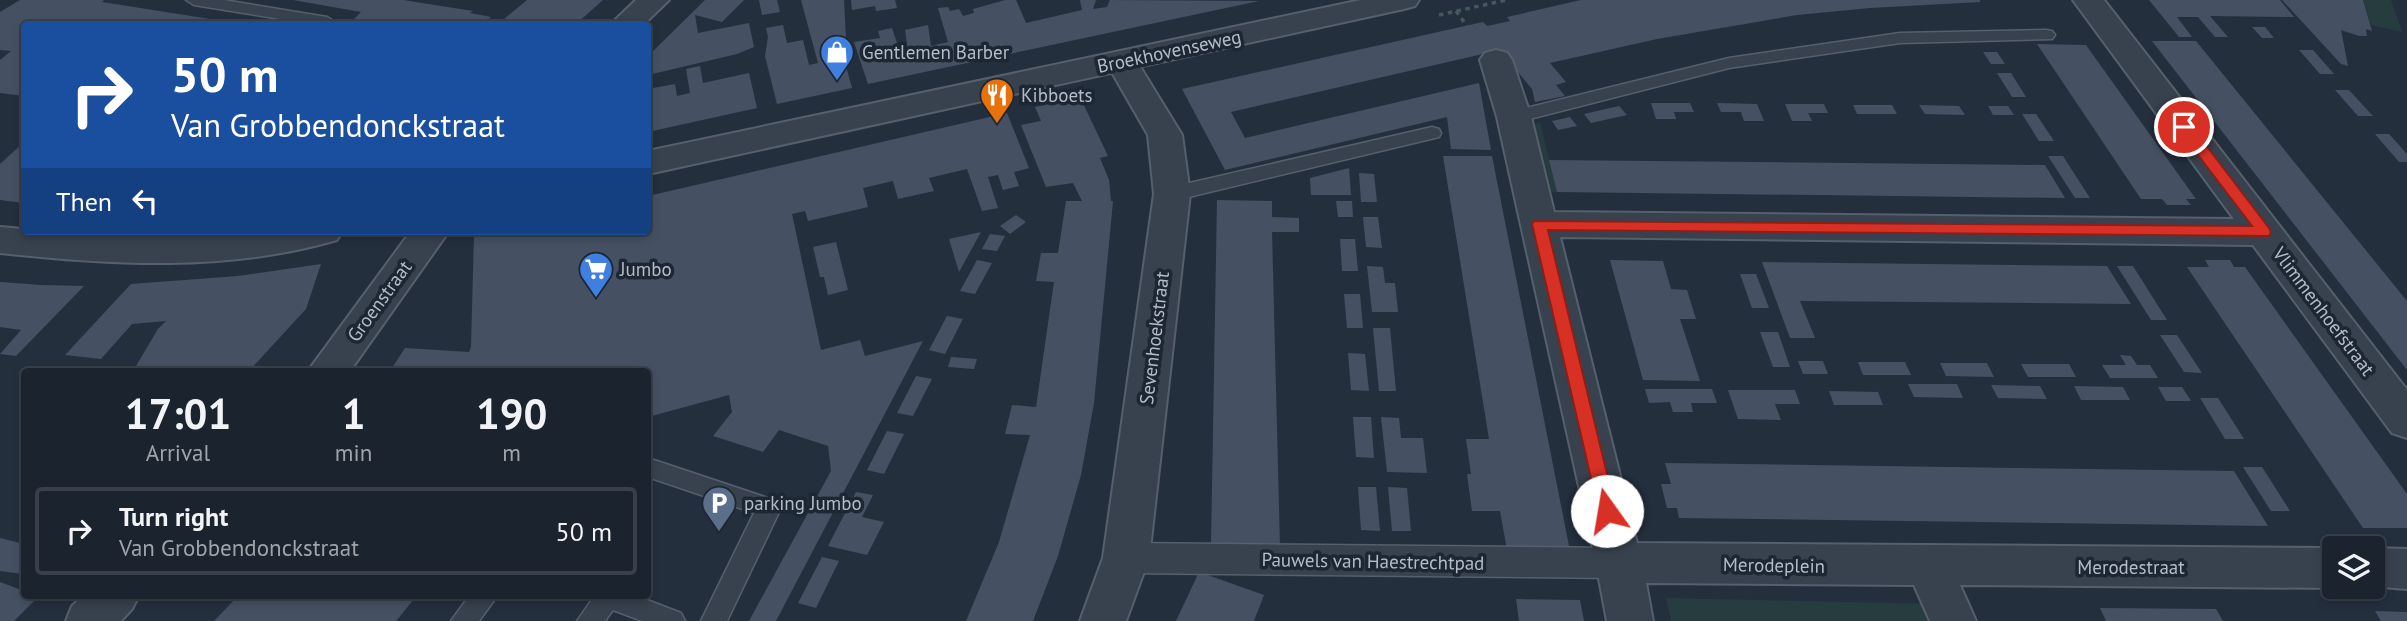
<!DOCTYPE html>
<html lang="en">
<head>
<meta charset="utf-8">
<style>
	body { margin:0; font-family:"PT Sans",sans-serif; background:#242b36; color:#f1f3f6; height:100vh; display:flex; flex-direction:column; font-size:26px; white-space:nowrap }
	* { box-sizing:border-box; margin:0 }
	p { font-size:23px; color:#a0a4aa }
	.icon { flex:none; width:38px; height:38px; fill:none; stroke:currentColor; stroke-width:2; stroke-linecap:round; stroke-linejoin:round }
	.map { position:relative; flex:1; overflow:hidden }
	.panel { position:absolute; left:21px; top:368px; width:630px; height:231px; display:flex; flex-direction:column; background:#1b232e; border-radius:7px; box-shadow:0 4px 10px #0003,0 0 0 2px #39404a }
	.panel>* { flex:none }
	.top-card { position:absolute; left:21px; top:21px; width:630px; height:214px; border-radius:7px; box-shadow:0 4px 10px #0003,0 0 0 2px #39404a; background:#1a4fa0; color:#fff; overflow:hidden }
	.buttons { position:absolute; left:2322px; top:536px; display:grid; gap:14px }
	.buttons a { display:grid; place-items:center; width:63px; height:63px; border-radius:7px; background:#1b232e; box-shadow:0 4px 10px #0003,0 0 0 2px #39404a; font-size:35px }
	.pin { position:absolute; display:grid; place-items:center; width:60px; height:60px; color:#fff; margin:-30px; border:4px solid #fff; border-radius:50%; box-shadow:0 2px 7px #0007 }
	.me { position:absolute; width:77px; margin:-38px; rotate:347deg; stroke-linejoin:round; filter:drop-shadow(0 0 5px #0008) }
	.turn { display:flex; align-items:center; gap:24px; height:147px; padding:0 35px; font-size:32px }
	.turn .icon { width:91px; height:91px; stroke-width:2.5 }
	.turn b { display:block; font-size:49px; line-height:60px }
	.then { display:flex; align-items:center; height:66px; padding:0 35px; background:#0003; gap:14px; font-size:26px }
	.eta { display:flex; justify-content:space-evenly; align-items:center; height:119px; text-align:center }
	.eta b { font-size:42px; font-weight:600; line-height:49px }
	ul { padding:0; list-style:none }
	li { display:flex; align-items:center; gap:21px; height:88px; margin:0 14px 10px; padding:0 21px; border:4px solid #39404a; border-radius:7px }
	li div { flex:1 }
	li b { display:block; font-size:26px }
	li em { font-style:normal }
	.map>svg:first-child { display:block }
	.green { fill:#263c3f }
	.building { fill:#455162 }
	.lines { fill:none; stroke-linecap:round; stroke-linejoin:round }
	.service-casing { stroke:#565f6c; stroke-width:3 }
	.pedestrian-casing { stroke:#565f6c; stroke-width:3 }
	.minor-casing { stroke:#565f6c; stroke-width:4 }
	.tertiary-casing { stroke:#565f6c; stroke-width:4 }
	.path { stroke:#44595c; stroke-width:3.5; stroke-dasharray:4.5 4.5; stroke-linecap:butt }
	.service { fill:#38414e; fill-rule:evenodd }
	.pedestrian { fill:#38414e; fill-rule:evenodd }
	.minor { fill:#38414e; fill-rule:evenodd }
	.tertiary { fill:#38414e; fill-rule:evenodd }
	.route { fill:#d93025; stroke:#8d1f18; stroke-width:2 }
	.labels { text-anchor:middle; stroke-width:7; stroke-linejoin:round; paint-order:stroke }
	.street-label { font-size:19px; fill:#b4bcc9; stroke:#1d2633 }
	.poi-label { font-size:19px; fill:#b4bcc9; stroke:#1d2633; text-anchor:start }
</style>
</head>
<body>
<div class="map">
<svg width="2407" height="621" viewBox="0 0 2407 621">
	<rect width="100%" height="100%" fill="#242f3e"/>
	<path class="green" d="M2363,0H2391L2402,32L2371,25Z
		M1540,122L1557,192H1540L1526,129Z
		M1666,598L1938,604L1945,621H1671Z"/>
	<path class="building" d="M20,0H104L102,2L242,24H24V96L0,93V60L11,51L0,50V12Z
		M293,0H403L473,11L470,13L491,17L483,24L462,21L458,24L379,22L376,24H349L361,12Z
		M527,0H603L576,24H498Z
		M705,0H744L722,22L695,15L698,33L749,23L754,47L737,54L648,75V56Z
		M759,0H777L780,12L762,15Z
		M801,0H844L847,58L844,59L852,88L777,104L765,56L768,37L766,28L783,25L787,43L803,40L809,65L818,63Z
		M851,0H895L897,8L876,11L875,6L852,10Z
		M1005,0H1016L1026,23L1082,10L1080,0H1096L1093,9L1107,7L1110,0L1259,1L868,84L854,42L880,38L878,31L892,28L900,52L908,51L905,30L928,25L931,46L948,42L938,8L948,7L950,11L959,9L963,16L974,13L973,9Z
		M1581,0H1980V2L1870,8L1797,15L1657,39L1550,63L1566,82L1556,85L1565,96L1535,102L1532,89L1500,50L1231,112L1245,138L1479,83L1491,150L1451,149L1447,117L1225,170L1182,89L1483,22L1487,26L1510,21L1507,17Z
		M2149,0H2280L2294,17L2210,16L2228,37H2215L2198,17H2177L2192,37H2179Z
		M2282,0H2363L2372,31L2366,29L2367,36H2359L2341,30L2348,66L2341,64Z
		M2252,27H2265L2274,38H2262Z
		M2152,41H2196L2407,301V370Z
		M2037,44L2086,45L2196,199H2186L2191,205H2167L2162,199H2141Z
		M2299,50H2313L2334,74H2320Z
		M1983,52H1997L2005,64H1991Z
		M700,66L703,83L749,73L757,108L648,132V89L675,84L677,96L690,93L686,69Z
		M1997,73H2011L2026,97H2012Z
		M2335,90H2349L2373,116H2358Z
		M1080,97L1108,156L1100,158L1109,180L1111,201H1113L1094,403L1081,475L1058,556L1033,621H966L999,542L1030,435L1005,434L1012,405L1036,407L1037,400L1054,282L1036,281L1041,253H1058L1066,201H1082L1073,183L1046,187L1021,125L1041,121L1035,107Z
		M1651,103H1690L1694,112H1674L1676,119H1656Z
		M1717,103L1757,104L1764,121H1744L1741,112H1721Z
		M1785,104H1824L1828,113H1808L1812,121H1792Z
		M1853,105H1892L1897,114H1857Z
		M1919,105L1959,106L1965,115L1925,114Z
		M1619,106L1627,115L1591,123L1584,114Z
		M1988,106H2008L2014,115H1993Z
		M1007,113L1029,168L1014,172L1019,186L1003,190L998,175L988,177L998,208L982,211L967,169L929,178L934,191L898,199L893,181L863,188L868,207L808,221L805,211L792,214L821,350L860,340L865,356L923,341L776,621H749L831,471L828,446L779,430L763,452L713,436L732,412L729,395L648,417V371H390L405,348L469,352L471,347L474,234L488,231H648V196Z
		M2022,114H2036L2054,141H2039Z
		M1570,117L1577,126L1558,130L1552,121Z
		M2375,134H2389L2407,154V162H2399Z
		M24,142V203L0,200V164Z
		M1443,156H1492L1570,551L1507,550L1500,511H1472L1467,474H1471L1466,439H1489Z
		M2048,156H2063L2090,198H2075Z
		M1549,160L2045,165L2065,198L1557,192Z
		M1349,168L1351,195H1311L1310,178Z
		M1359,173L1374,174L1377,202H1361Z
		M1217,200L1272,201V217L1299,218V232H1272L1280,547L1211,546Z
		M1336,201H1352L1353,217H1338Z
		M1016,215L1026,222L1010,234L1000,226Z
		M1363,217H1378L1382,248L1366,247Z
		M981,232L959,272L949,239Z
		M990,234L1005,236L997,251L982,249Z
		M1340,239H1355L1358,271H1342Z
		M836,242L848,290L828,295L824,277H820L813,247Z
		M977,260L992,263L975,294L960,291Z
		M1610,260L1663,261L1671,289L1687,290L1696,319H1680L1700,381L1643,380Z
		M2205,260H2230L2234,267H2245L2407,494V528H2363L2187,267H2209Z
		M1762,262L2107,266L2131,304L1800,301L1815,338H1790Z
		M321,264L306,309L249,371H133L158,329L166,321L132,324L101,359L65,355L131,284L238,276Z
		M1367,266L1383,267L1385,283H1395L1398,312H1372Z
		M2117,266H2133L2167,320H2151Z
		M1740,274H1756L1769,308H1752Z
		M0,282L41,285L84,286L16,356L0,354L21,330L0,327Z
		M1344,294H1360L1363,328H1347Z
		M947,316L963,319L945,354L929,350Z
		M1373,328H1390L1396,391H1379Z
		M1760,332H1778L1790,367H1773Z
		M2160,335H2177L2202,373L2184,372Z
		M1348,353L1365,354L1369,391L1351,390Z
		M2120,355L2131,356L2137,365H2150L2158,378H2110L2102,365H2126Z
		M951,357L977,359L974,369L948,367Z
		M1798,361H1823L1828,374H1803Z
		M1858,362H1905L1911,375H1863Z
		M1940,363H1987L1994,377L1946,376Z
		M2021,364H2069L2076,377H2028Z
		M916,376L932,379L913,416L897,413Z
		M1908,384H1957L1963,398L1914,397Z
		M1991,385L2040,386L2047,399L1998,398Z
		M2074,386L2123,387L2130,400H2081Z
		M2158,387H2182L2191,401H2166Z
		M1645,389H1712L1717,403H1691L1693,412H1673L1670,402L1649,403Z
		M1728,390H1795L1800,404H1775L1781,420L1738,419Z
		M1829,391L1878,392L1883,405H1834Z
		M2200,398H2218L2244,439H2225Z
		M1353,417H1371L1374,458L1356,457Z
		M1381,417L1399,418L1401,438H1423L1427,473L1387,472Z
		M887,431L904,434L884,474L867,470Z
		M1665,463L2234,471L2268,526L1679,518L1677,508H1667L1661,484H1671Z
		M2243,467H2262L2290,511H2271Z
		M1358,487H1376L1380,531L1361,530Z
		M1388,487L1407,488L1411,531H1392Z
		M856,492L873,495L862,517L884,522L867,555L828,546Z
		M0,538L20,543L24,538L23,574L0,571Z
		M822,557L839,561L816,608L798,603Z
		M1199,572L1264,595L1254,621H1176Z
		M0,582L24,591V595H40L14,621H0Z
		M239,595H407L415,598L396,621H214Z
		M1516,599L1580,600L1584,621H1519Z
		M2100,608L2216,609L2223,621H2106Z
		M2375,611L2407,612V621H2381Z"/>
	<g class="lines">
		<g class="service-casing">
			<path id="service" d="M186,0H224L327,17L335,22L334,24H312L194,5Z
				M2046,30L2052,31L2055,35L2052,39L1900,43L1729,68L1514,123L1505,117L1514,111L1729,58L1900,33Z
				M1432,127L1439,129L1441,133L1439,137L1172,201L1165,199L1162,194L1165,189L1172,187Z
				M648,458L777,501L781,508L727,621H701L754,513L648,477Z
				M470,595H498L479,621H451Z
				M591,595H634L681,613L685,621H642L613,610L605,621H577L593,598Z"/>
		</g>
		<g class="pedestrian-casing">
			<path id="pedestrian" d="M1126,543L1619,548L1631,552L1636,563L1631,574L1619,578L1126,573L1114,569L1109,558L1114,547Z"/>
		</g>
		<g class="minor-casing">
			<path id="minor" d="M2073,0H2104L2407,390V438L2392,433L2253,245L1560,237L1637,543L2334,548V586H2338L2334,588L1960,585L1976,621H1930L1914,585L1646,583L1653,621H1607L1596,563L1497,117L1480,60L1485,53L1496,50L1507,53L1512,60L1531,117L1554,212L2234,219Z
				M1122,52L1133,55L1182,135L1190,194L1149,558L1126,621H1080L1103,558L1154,194L1148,135L1106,62L1111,55Z
				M2373,548L2407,549V589L2369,586H2373Z"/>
		</g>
		<g class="tertiary-casing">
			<path id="tertiary" d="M636,0H669L644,24H611Z
				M1361,0H1419L1415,6L1404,9L648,174V151Z
				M0,227L119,237L240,231H342L337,240C228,272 111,265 0,253Z
				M411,231H449L350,371H308Z
				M84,595H139L132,609L121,621H66L72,606Z"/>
		</g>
		<path class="path" d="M1456,11L1467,26
			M1439,15L1506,0"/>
		<use href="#service" class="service"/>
		<use href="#pedestrian" class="pedestrian"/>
		<use href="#minor" class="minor"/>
		<use href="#tertiary" class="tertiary"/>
	</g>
	<path class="route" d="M2184,122L2189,123L2269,228L2271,232L2269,236L1548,230L1616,511L1613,517L1607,519L1600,517L1532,224L1534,221L2252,226L2179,130V123Z"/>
	<defs>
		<g id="shop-pin" transform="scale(1.75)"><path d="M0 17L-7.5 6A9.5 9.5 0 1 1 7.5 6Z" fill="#3f7fe0" stroke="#1d2633"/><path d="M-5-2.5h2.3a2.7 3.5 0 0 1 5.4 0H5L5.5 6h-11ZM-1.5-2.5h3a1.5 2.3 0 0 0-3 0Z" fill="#fff"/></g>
		<g id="restaurant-pin" transform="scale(1.75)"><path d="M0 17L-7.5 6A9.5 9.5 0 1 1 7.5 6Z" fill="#e8710a" stroke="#1d2633"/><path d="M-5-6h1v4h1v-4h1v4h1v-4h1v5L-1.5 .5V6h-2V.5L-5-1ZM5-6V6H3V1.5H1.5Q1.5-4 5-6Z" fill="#fff"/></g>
		<g id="supermarket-pin" transform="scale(1.75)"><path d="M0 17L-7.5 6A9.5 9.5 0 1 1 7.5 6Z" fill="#3f7fe0" stroke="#1d2633"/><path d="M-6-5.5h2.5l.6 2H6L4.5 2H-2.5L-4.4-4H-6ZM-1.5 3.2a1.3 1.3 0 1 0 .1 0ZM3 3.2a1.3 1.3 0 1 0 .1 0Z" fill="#fff"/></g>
		<g id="parking-pin" transform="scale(1.75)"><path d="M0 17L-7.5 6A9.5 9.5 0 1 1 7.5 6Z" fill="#5c6f8a" stroke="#1d2633"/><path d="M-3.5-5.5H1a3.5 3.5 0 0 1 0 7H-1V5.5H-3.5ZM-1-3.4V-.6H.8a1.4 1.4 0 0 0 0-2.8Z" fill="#fff"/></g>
	</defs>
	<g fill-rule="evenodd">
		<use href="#shop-pin" x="837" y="52"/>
		<use href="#restaurant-pin" x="997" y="95"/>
		<use href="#supermarket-pin" x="596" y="269"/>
		<use href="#parking-pin" x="719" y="503"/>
	</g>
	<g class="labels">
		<g class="street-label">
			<text transform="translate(1169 51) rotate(-12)" y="7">Broekhovenseweg</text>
			<text transform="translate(379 301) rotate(-54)" y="7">Groenstraat</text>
			<text transform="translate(2324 311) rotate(53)" y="7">Vlimmenhoefstraat</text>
			<text transform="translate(1154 338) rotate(-83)" y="7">Sevenhoekstraat</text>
			<text transform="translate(1373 561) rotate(1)" y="7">Pauwels van Haestrechtpad</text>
			<text transform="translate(1774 565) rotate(1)" y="7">Merodeplein</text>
			<text x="2131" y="574">Merodestraat</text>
		</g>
		<g class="poi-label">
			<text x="862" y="59">Gentlemen Barber</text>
			<text x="1021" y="102">Kibboets</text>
			<text x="620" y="276">Jumbo</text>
			<text x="744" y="510">parking Jumbo</text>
		</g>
	</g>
</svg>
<div class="buttons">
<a><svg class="icon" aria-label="layers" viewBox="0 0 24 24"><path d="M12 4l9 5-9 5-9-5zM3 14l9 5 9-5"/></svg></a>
</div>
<div class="pin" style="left:2184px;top:127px;background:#d93025"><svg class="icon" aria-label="arrive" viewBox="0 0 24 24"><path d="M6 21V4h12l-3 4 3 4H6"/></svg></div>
<svg class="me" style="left:1607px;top:511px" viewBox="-20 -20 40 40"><circle r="19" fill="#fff"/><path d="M0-13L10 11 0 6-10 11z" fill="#d93025"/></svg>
<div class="top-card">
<div class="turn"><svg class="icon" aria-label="right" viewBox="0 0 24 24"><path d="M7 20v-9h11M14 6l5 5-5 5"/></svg><div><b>50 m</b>Van Grobbendonckstraat</div></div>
<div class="then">Then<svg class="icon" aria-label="left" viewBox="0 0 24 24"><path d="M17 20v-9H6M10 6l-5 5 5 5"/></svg></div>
</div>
<section class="panel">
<div class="eta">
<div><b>17:01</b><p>Arrival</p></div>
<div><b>1</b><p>min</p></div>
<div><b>190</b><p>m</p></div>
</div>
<ul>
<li><svg class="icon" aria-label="right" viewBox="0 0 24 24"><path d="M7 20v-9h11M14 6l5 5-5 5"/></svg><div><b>Turn right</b><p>Van Grobbendonckstraat</p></div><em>50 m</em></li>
</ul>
</section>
</div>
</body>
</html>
